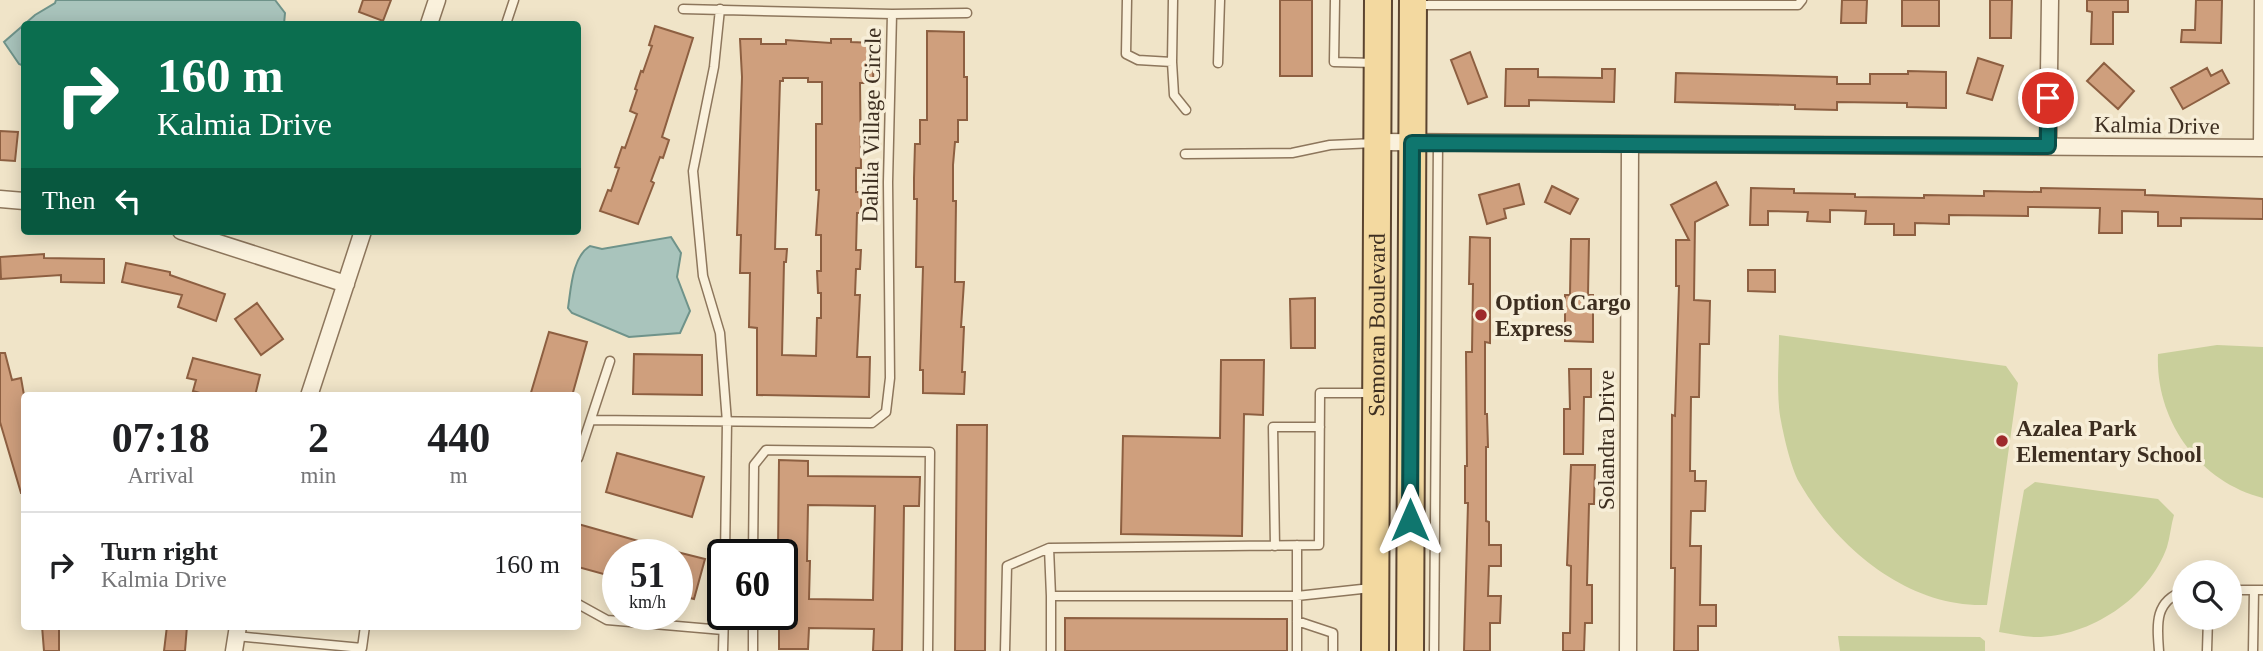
<!DOCTYPE html>
<html lang="en">
<head>
<meta charset="utf-8">
<style>
	body { margin:0; font-family:"Times New Roman",serif; background:#f2f2f2; color:#202124; height:100vh; display:flex; flex-direction:column; font-size:26px; white-space:nowrap }
	* { box-sizing:border-box; margin:0 }
	p { font-size:23px; color:#757577 }
	.icon { flex:none; width:38px; height:38px; fill:none; stroke:currentColor; stroke-width:2; stroke-linecap:round; stroke-linejoin:round }
	.map { position:relative; flex:1; overflow:hidden }
	.side { position:absolute; left:21px; top:392px; width:560px; height:238px; display:flex; flex-direction:column; background:#fff; border-radius:7px; box-shadow:0 4px 18px #0003 }
	.side>* { flex:none }
	.top-card { position:absolute; left:21px; top:21px; width:560px; height:214px; border-radius:7px; box-shadow:0 4px 18px #0003; background:#0b6e4f; color:#fff; overflow:hidden }
	.fabs { position:absolute; left:2172px; top:560px; display:grid; gap:14px }
	.fabs a { display:grid; place-items:center; width:70px; height:70px; border-radius:50%; background:#fff; box-shadow:0 4px 18px #0003; font-size:35px }
	.speed { position:absolute; left:602px; top:539px; display:flex; gap:14px; font-size:35px; font-weight:700; text-align:center }
	.speed>* { display:grid; place-content:center; width:91px; height:91px; border-radius:50%; background:#fff; box-shadow:0 4px 18px #0003; line-height:1 }
	.speed small { font-size:18px; font-weight:400 }
	.speed .limit { border:4px solid #111; border-radius:10px; background:#fff; color:#111 }
	.pin { position:absolute; display:grid; place-items:center; width:60px; height:60px; color:#fff; margin:-30px; border:4px solid #fff; border-radius:50%; box-shadow:0 2px 7px #0007 }
	.me { position:absolute; width:77px; margin:-38px; rotate:0deg; stroke-linejoin:round; filter:drop-shadow(0 0 5px #0008) }
	.turn { display:flex; align-items:center; gap:24px; height:147px; padding:0 21px; font-size:32px }
	.turn .icon { width:91px; height:91px; stroke-width:2.5 }
	.turn b { display:block; font-size:49px; line-height:60px }
	.then { display:flex; align-items:center; height:66px; padding:0 21px; background:#0003; gap:14px; font-size:26px }
	.eta { display:flex; justify-content:space-evenly; align-items:center; height:119px; text-align:center }
	.eta b { font-size:42px; font-weight:700; line-height:49px }
	ul { padding:0; list-style:none }
	li { display:flex; align-items:center; gap:21px; height:105px; padding:0 21px; border-top:2px solid #e0e0e0 }
	li div { flex:1 }
	li b { display:block; font-size:26px }
	li em { font-style:normal }
	.map>svg:first-child { display:block }
	.green { fill:#c9cf9b }
	.water { fill:#a9c4bc; stroke:#6f938a; stroke-width:2 }
	.building { fill:#cf9f7d; stroke:#8d5f41; stroke-width:2; fill-rule:evenodd }
	.lines { fill:none; stroke-linecap:round; stroke-linejoin:round }
	.lane-casing { stroke:#8d765c; stroke-width:11 }
	.street-casing { stroke:#8d765c; stroke-width:19 }
	.primary-casing { stroke:#5b4430; stroke-width:30 }
	.lane { stroke:#faf1dc; stroke-width:8 }
	.street { stroke:#faf1dc; stroke-width:16 }
	.primary { stroke:#f3d9a0; stroke-width:26 }
	.route-casing { stroke:#0a4d48; stroke-width:18 }
	.route { stroke:#0f766e; stroke-width:12 }
	.poi-dot { fill:#9e2a2b; stroke:#f7eed8; stroke-width:2.5 }
	.labels { text-anchor:middle; stroke-width:7; stroke-linejoin:round; paint-order:stroke }
	.street-label { font-size:23px; fill:#3d2e20; stroke:#f7eed8 }
	.poi-label { font-size:23px; font-weight:bold; fill:#3d2e20; stroke:#f7eed8; text-anchor:start }
</style>
</head>
<body>
<div class="map">
<svg width="2263" height="651" viewBox="0 0 2263 651">
	<rect width="100%" height="100%" fill="#f0e4c8"/>
	<path class="green" d="M1779,335L2006,366L2018,383L1987,605C1908,608 1837,548 1799,482C1791,468 1784,437 1781,421C1776,397 1779,360 1779,335Z
		M2217,345L2263,347V498C2199,482 2155,420 2158,354Z
		M2035,482L2158,499L2174,515C2171,525 2170,537 2167,547C2149,598 2090,637 2036,637C2024,637 2011,634 1999,632L2024,490Z
		M1838,636L1980,637L1985,641V651H1840Z"/>
	<path class="water" d="M56,0H275L285,13L284,24H24V66L19,64L4,42L35,15L55,3Z
		M671,237L681,253L677,277L690,311L680,333L629,337L572,313L568,308C571,289 572,257 590,246L602,249Z"/>
	<path class="building" d="M363,0H391L383,21L359,12Z
		M1280,0H1312V76H1280Z
		M1842,0H1867L1866,23H1841Z
		M1902,0H1939V26H1902Z
		M1990,0H2012L2011,38H1990Z
		M2087,0H2128V12H2113V44H2091L2092,12L2087,11Z
		M2196,0H2222L2221,43L2181,42L2182,30H2195Z
		M655,26L693,38L662,137L669,140L663,158L660,157L651,181L654,183L638,224L600,211L608,190L611,191L619,168L615,167L622,147L625,148L637,114L630,111L637,90L635,89L641,71L643,72L652,46L649,45Z
		M927,31L964,32V77H967V120H958V142H955L953,165V201H956L955,282H964L961,327H964L962,372H965L964,394L923,393V370H920L923,267H916L917,199H914V178L915,144H920V120H927Z
		M740,39H761V44H786V40L831,43V39H851V42L874,43L873,83H860L861,168H856V192H861V213H857L856,250H861L860,269H856L855,295H860L857,357H870L869,397L757,395V328L749,327L750,273H740L741,235H737L742,77ZM783,78H808V82H822V124H816V190H819L816,235H821V271H817L818,293H821V318H817L816,356L782,355L784,262H786L787,249H775L780,81H783Z
		M1470,52L1487,97L1468,104L1451,60Z
		M1978,58L2003,66L1992,100L1967,93Z
		M2104,63L2134,91L2118,109L2087,81Z
		M2207,68L2211,76L2222,70L2229,83L2183,109L2171,88Z
		M1506,69H1538V77L1602,78V69H1615L1614,102L1529,100V106H1505Z
		M1908,71L1946,72V108L1907,107V103L1837,102V110L1795,109V105L1675,102L1676,73L1837,77V84H1870V74H1908Z
		M0,131L18,132L15,161L0,160Z
		M1716,182L1728,205L1695,222L1694,300L1710,301L1709,344H1700L1699,397H1691L1690,471H1695V481H1706L1705,511H1691L1690,546H1701L1700,605H1716V626H1698V651H1674L1675,568H1671L1672,415L1675,416L1679,286H1676V240H1689L1671,205Z
		M1519,184L1524,204L1504,209L1506,218L1487,224L1479,195Z
		M1552,186L1578,199L1570,214L1545,202Z
		M1751,188L1794,189V193L1855,194V197L1924,198V195L1984,196V191L2041,192V188L2145,190V195L2263,199V219L2181,218V226H2158V212L2122,211V233H2099L2100,208L2028,207V216L1949,215V224L1915,223V235H1894V224H1865L1866,211L1830,210V222L1807,221L1808,212L1768,211V225H1750Z
		M1470,237L1490,238V343L1485,342V414H1487L1488,447H1486V521L1489,522V545H1501V566H1489L1488,596H1501L1500,623H1490V651H1464L1468,503H1465V466H1467L1466,352H1472L1473,284H1469Z
		M1571,239H1589L1588,295H1593V342L1565,341V295H1570Z
		M44,254V258L104,259V283L61,282V275L1,279L0,257Z
		M126,263L170,272V275L225,294L216,321L178,307L182,295L122,282Z
		M1748,270H1775V292L1748,291Z
		M1315,298V348H1291L1290,299Z
		M257,303L283,339L261,355L235,319Z
		M549,332L587,342L572,396H530Z
		M0,353H5L12,380L21,378L24,395V493H21L0,422Z
		M634,354L702,355V395L633,394Z
		M193,358L260,375L255,396H210L193,391L196,380L187,378Z
		M1221,360H1264L1263,415L1244,414L1242,536L1121,534L1123,436L1220,438Z
		M1569,369H1591V397H1584L1583,454H1564V409H1570Z
		M957,425H987L985,651H955Z
		M617,453L704,477L692,517L606,492Z
		M779,460L808,461V476L920,477L919,506H904L902,651H873L874,629L809,628L808,649H779V614H782V548H778ZM808,505L875,506L873,600L809,599L810,561H807Z
		M1571,465H1595L1594,504H1589L1587,585H1592V623H1585L1584,651H1563V633H1570L1571,566L1567,565Z
		M578,524L674,551V555H618V578L578,567Z
		M677,552L705,559L694,599L677,595Z
		M1065,618L1287,619V651H1065Z
		M42,626H59V651H44Z
		M167,626H187L185,651H164Z"/>
	<g class="lines">
		<g class="lane-casing">
			<path id="lane" d="M1127,0L1126,54L1138,60L1172,62
				M1173,0L1172,62L1174,95L1186,110
				M1335,0L1334,62L1375,63
				M1416,5H1798L1802,0
				M683,9L892,14L967,13
				M720,9L714,67L693,171L703,276L720,333L727,422L725,555
				M506,24L514,0
				M1218,63L1220,0
				M1185,154L1292,153L1330,145L1375,143
				M591,420L872,423L886,412L890,378L888,182L892,14
				M578,458L610,361
				M1297,545V651
				M1275,546L1273,427H1320
				M1049,548L1051,596H1297L1371,588
				M753,555L754,465L766,450L930,452L928,651
				M2230,590H2263
				M1051,596V651
				M578,604L607,620L723,630
				M1297,621L1333,633V651
				M236,636L362,648L365,626
				M723,651L724,614
				M753,651V614
				M1005,651L1007,566L1049,548L1319,545L1320,393H1373
				M1434,651L1438,143
				M2159,651C2157,625 2154,601 2184,591
				M2207,651L2208,618
				M2253,651L2254,590"/>
		</g>
		<g class="street-casing">
			<path id="street" d="M429,24L437,0
				M1378,142L2263,148
				M2048,146L2050,0
				M2262,148L2263,0
				M0,199L24,201
				M181,231L346,284
				M309,396L363,231
				M234,651L238,626
				M1628,651L1630,145"/>
		</g>
		<g class="primary-casing">
			<g id="primary">
				<path id="s1" d="M1375,651L1378,0"/>
				<path d="M1410,651L1413,0"/>
			</g>
		</g>
		<use href="#lane" class="lane"/>
		<use href="#street" class="street"/>
		<use href="#primary" class="primary"/>
	</g>
	<g class="lines">
		<g class="route-casing">
			<path id="route" d="M1410,520L1412,143L2048,146V98"/>
		</g>
		<use href="#route" class="route"/>
	</g>
	<g class="poi-dot">
		<circle cx="1481" cy="315" r="7"/>
		<circle cx="2002" cy="441" r="7"/>
	</g>
	<g class="labels">
		<g class="street-label">
			<text transform="translate(871 125) rotate(-89)" y="8">Dahlia Village Circle</text>
			<text transform="translate(2157 125) rotate(1)" y="8">Kalmia Drive</text>
			<text dy="8" stroke="none"><textPath href="#s1" startOffset="326">Semoran Boulevard</textPath></text>
			<text transform="translate(1606 440) rotate(-90)" y="8">Solandra Drive</text>
		</g>
		<g class="poi-label">
			<text x="1495" y="310">Option Cargo<tspan x="1495" dy="26">Express</tspan></text>
			<text x="2016" y="436">Azalea Park<tspan x="2016" dy="26">Elementary School</tspan></text>
		</g>
	</g>
</svg>
<div class="fabs">
<a><svg class="icon" aria-label="search" viewBox="0 0 24 24"><circle cx="10" cy="10" r="6"/><path d="M15 15l6 6"/></svg></a>
</div>
<div class="speed"><div>51<small>km/h</small></div><div class="limit">60</div></div>
<div class="pin" style="left:2048px;top:98px;background:#d93025"><svg class="icon" aria-label="arrive" viewBox="0 0 24 24"><path d="M6 21V4h12l-3 4 3 4H6"/></svg></div>
<svg class="me" style="left:1410px;top:520px" viewBox="-20 -20 40 40"><path d="M0-17L14 15 0 8-14 15z" fill="#0f766e" stroke="#fff" stroke-width="4"/></svg>
<div class="top-card">
<div class="turn"><svg class="icon" aria-label="right" viewBox="0 0 24 24"><path d="M7 20v-9h11M14 6l5 5-5 5"/></svg><div><b>160 m</b>Kalmia Drive</div></div>
<div class="then">Then<svg class="icon" aria-label="left" viewBox="0 0 24 24"><path d="M17 20v-9H6M10 6l-5 5 5 5"/></svg></div>
</div>
<section class="side">
<div class="eta">
<div><b>07:18</b><p>Arrival</p></div>
<div><b>2</b><p>min</p></div>
<div><b>440</b><p>m</p></div>
</div>
<ul>
<li><svg class="icon" aria-label="right" viewBox="0 0 24 24"><path d="M7 20v-9h11M14 6l5 5-5 5"/></svg><div><b>Turn right</b><p>Kalmia Drive</p></div><em>160 m</em></li>
</ul>
</section>
</div>
</body>
</html>
